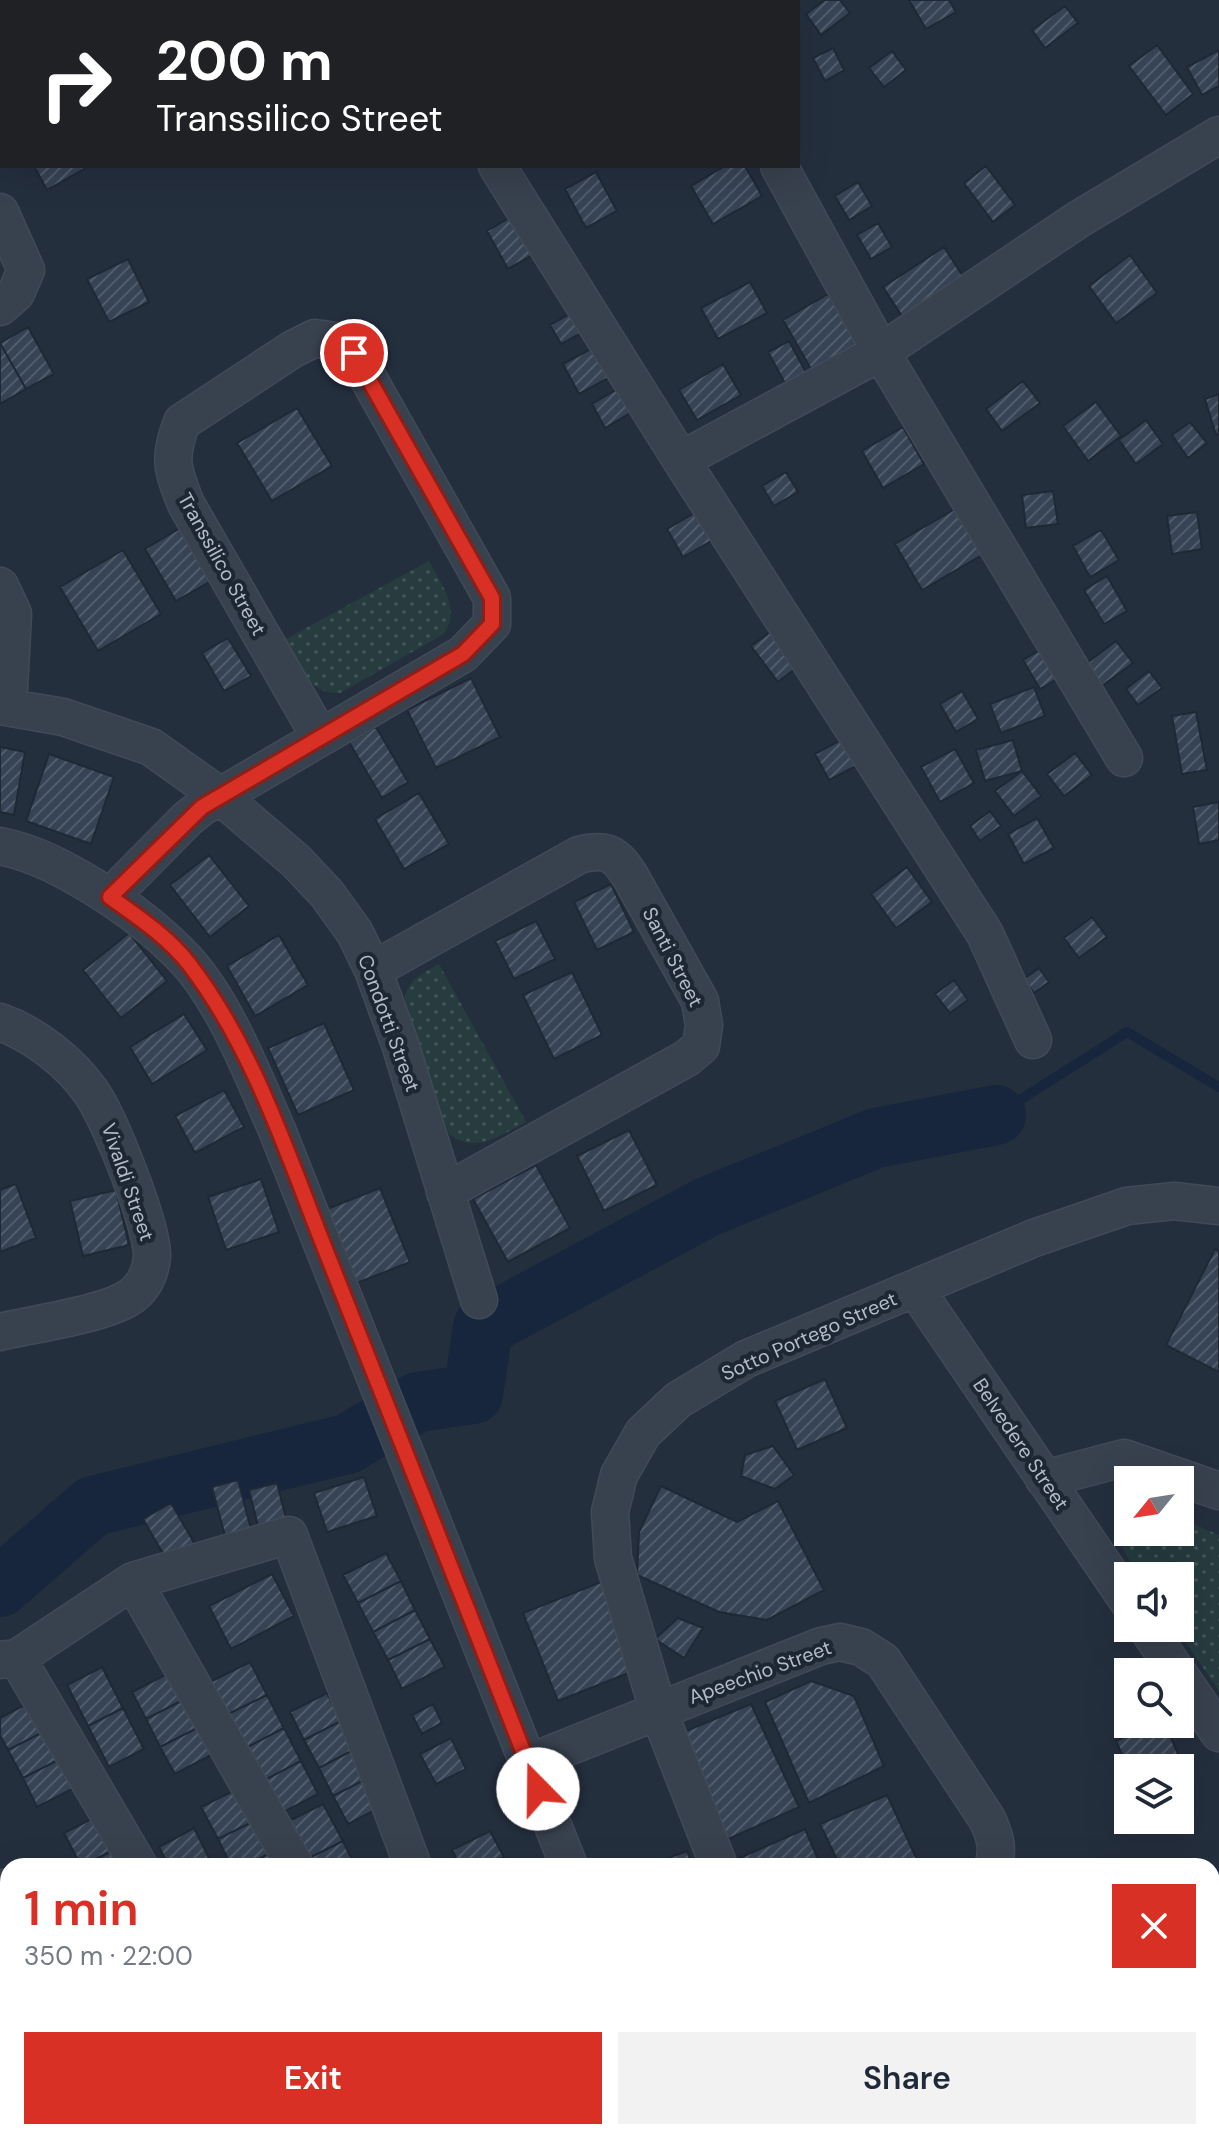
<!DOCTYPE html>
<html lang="en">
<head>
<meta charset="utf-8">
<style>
	body { margin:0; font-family:"DM Sans",sans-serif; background:#f2f2f3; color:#1f2937; height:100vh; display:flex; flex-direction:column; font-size:30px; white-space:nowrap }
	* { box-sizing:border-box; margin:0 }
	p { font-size:26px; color:#747a83 }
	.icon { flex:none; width:44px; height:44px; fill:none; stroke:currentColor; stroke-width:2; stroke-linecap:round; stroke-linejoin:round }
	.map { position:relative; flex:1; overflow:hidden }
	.panel { position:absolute; left:0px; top:1858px; width:1220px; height:282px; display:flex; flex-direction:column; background:#fff; border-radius:24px 24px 0 0; box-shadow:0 8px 32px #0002 }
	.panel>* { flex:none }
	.guide { position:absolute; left:0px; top:0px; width:800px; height:168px; box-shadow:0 8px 32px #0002; background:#202124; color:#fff; overflow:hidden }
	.needle { width:52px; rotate:240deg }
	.buttons { position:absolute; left:1114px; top:1466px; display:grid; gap:16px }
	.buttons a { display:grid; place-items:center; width:80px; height:80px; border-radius:0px; background:#fff; box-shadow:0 8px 32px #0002; font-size:40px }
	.pin { position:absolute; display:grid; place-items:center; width:68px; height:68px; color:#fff; margin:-34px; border:4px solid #fff; border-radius:50%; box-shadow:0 2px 8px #0007 }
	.me { position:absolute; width:88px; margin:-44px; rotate:338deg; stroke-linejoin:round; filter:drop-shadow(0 0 6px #0008) }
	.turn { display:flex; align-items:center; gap:28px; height:168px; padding:0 24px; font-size:36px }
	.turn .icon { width:104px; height:104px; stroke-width:2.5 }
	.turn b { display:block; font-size:56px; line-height:68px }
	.round { display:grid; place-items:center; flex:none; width:84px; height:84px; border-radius:0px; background:#f2f2f3 }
	.overview { display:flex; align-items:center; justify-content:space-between; height:136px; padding:0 24px }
	h1 { font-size:48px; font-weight:600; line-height:60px; color:#d93025 }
	.primary-button { display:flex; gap:16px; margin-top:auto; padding:16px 24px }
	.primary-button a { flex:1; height:92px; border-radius:0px; background:#d93025; color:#fff; font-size:32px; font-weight:600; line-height:92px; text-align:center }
	.primary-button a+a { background:#f2f2f3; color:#1f2937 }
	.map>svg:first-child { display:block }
	.green { fill:url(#green-dots) }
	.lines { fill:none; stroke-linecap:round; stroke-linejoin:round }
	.stream { stroke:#17263c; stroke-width:10 }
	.river { stroke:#17263c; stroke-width:60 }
	.building { fill:url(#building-hatch); stroke:#1f2835; stroke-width:2 }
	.street-casing { stroke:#414a57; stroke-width:39 }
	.street { stroke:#38414e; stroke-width:36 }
	.route-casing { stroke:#8d1f18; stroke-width:20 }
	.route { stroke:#d93025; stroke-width:14 }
	.labels { text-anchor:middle; stroke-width:8; stroke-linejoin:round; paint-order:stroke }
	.street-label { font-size:20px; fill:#b4bcc9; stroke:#1d2633 }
</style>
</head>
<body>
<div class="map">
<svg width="1219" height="2139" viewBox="0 0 1219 2139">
	<defs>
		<pattern id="green-dots" width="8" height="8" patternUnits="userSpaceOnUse" patternTransform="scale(2)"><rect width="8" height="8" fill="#263c3f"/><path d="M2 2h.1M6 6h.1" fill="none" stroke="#435659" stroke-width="1.8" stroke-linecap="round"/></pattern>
		<pattern id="building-hatch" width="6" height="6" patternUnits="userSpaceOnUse" patternTransform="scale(2)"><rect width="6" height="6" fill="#364354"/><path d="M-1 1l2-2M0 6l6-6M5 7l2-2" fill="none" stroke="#515c6b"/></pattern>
	</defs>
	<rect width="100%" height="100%" fill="#242f3e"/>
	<path class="green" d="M429,561C441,584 463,612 442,635L340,693C308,695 298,664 284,640Z
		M439,964L526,1122C500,1135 476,1155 449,1134L405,1005C404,981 420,975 439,964Z
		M1128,1517V1532H1180V1518L1219,1535V1691L1176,1628H1180V1576H1141C1126,1554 1113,1544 1128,1517Z"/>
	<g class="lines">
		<path class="stream" d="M996,1115L1127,1032L1219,1087"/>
		<path class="river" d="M0,1587L93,1506L347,1444L418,1402L473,1394L483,1327L707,1207L876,1138L996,1115"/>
	</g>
	<path class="building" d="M825,0H840L850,13L821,35L806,14Z
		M909,0H949L956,12L926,29Z
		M1065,6L1078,23L1045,48L1032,30Z
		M1157,45L1193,94L1166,115L1129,66Z
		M833,48L844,70L825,81L813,58Z
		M1219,50V86L1202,95L1187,67Z
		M892,51L906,70L884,87L869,68Z
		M34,166H83L84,169L47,190Z
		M725,166H745L762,196L713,224L691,186Z
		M986,166L1015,205L993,222L964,183Z
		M596,172L617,211L586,228L565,189Z
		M858,182L872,206L849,220L835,196Z
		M514,215L536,253L508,269L487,231Z
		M878,223L892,247L871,259L857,235Z
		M944,247L970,287L909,327L883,287Z
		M1130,255L1157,293L1116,323L1089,286Z
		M128,259L149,302L109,322L87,279Z
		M750,282L767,313L718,339L701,308Z
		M828,294L865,357L819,383L783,320Z
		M577,310L588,329L561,344L550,325Z
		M28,327L54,374L26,389L0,343Z
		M789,341L808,376L787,387L768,352Z
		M0,343L26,389L0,404Z
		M598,345L614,375L579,394L563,364Z
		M723,364L741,395L697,420L679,390Z
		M1023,381L1040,403L1002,431L986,409Z
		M624,385L637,409L605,428L592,404Z
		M1219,394V434L1216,435L1205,399Z
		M1096,402L1121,436L1088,461L1063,426Z
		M297,408L332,466L272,501L237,443Z
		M1146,420L1163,444L1136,464L1119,440Z
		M1190,422L1207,443L1188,458L1172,435Z
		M903,427L924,464L883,488L862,451Z
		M786,472L798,492L774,506L762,486Z
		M1053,491L1058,524L1026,528L1022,495Z
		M955,509L982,555L922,590L895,544Z
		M696,512L713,540L683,557L667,529Z
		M1197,512L1202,549L1172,554L1167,516Z
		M187,524L218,577L176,601L145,549Z
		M1101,530L1119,560L1090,577L1073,546Z
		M123,550L161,614L98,651L60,587Z
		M1107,576L1127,611L1104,624L1084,590Z
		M773,630L799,666L778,682L751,646Z
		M228,638L251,676L224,691L202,653Z
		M1116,641L1133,663L1095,691L1079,669Z
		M1045,647L1062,676L1040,689L1023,660Z
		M1149,671L1162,688L1138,705L1126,689Z
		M471,678L500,737L436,768L407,710Z
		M1034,687L1045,716L1001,733L990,704Z
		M962,691L978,719L956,732L940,704Z
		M1196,712L1207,770L1182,774L1172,716Z
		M376,727L408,782L382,798L349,742Z
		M846,737L860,764L829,780L815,754Z
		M1013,740L1022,771L985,781L976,750Z
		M0,747L25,752L14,815L0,812Z
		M955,749L974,783L940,802L921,767Z
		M1075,753L1092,775L1064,796L1047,774Z
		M49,754L114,777L91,844L26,821Z
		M1022,771L1041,796L1014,816L995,791Z
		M419,793L449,844L404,869L375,819Z
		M1219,802V840L1199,844L1193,807Z
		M990,811L1001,826L980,841L970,826Z
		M1037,818L1054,848L1024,864L1008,834Z
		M209,855L249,906L210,937L170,885Z
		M907,867L932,902L896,928L871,894Z
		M611,884L634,932L597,950L574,902Z
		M1092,917L1107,937L1079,958L1064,938Z
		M536,921L555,959L514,979L495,941Z
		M129,933L167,981L121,1018L83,970Z
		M279,935L308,985L255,1016L227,966Z
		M1039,968L1049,982L1034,993L1024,979Z
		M572,972L602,1035L554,1059L523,995Z
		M954,980L968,1000L950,1013L935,994Z
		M184,1014L207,1050L152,1084L130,1047Z
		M324,1023L354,1090L298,1115L268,1048Z
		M224,1090L244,1127L195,1153L175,1116Z
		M629,1130L657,1185L604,1211L577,1156Z
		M536,1165L570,1228L508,1262L473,1199Z
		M261,1179L279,1232L226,1250L208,1197Z
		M16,1184L36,1238L0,1252V1190Z
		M380,1188L410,1262L357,1283L327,1209Z
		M116,1190L129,1245L83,1256L70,1201Z
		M1215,1249L1219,1251V1372L1166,1345Z
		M825,1379L847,1428L797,1450L775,1401Z
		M773,1446L794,1475L775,1489L741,1476L745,1455Z
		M364,1477L377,1516L327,1532L314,1493Z
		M238,1480L251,1529L225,1536L212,1487Z
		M277,1483L289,1530L261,1538L249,1490Z
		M661,1486L737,1522L778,1501L824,1590L767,1620L719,1612L637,1575L639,1532Z
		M171,1503L200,1553L172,1569L143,1519Z
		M386,1553L401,1581L358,1603L343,1575Z
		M272,1574L294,1616L231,1649L209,1606Z
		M401,1581L415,1610L373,1632L358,1603Z
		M601,1582L636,1670L558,1701L523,1613Z
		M415,1610L430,1639L388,1660L373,1632Z
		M678,1618L703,1628L684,1658L655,1639Z
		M430,1639L445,1667L402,1689L388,1660Z
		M250,1662L267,1695L224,1716L208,1683Z
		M102,1667L123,1708L88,1726L67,1685Z
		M173,1671L187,1698L146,1719L132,1692Z
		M811,1681L854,1696L884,1766L809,1803L765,1702Z
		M327,1693L341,1721L304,1740L290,1712Z
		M267,1695L284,1728L242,1750L224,1716Z
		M187,1698L201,1726L160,1747L146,1719Z
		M36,1699L51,1728L8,1750L0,1735V1718Z
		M433,1704L442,1723L422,1734L412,1715Z
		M751,1704L799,1807L726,1840L681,1733Z
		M123,1708L144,1749L109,1767L88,1726Z
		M341,1721L355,1749L319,1768L304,1740Z
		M1154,1724H1165L1189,1779L1180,1783V1768H1128L1116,1741Z
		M201,1726L215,1753L175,1774L160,1747Z
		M51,1728L66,1756L23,1778L8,1750Z
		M284,1728L301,1761L259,1783L242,1750Z
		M451,1738L466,1769L436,1784L420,1754Z
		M355,1749L370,1777L333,1796L319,1768Z
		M66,1756L80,1785L37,1807L23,1778Z
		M301,1761L318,1794L276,1816L259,1783Z
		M370,1777L385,1805L348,1824L333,1796Z
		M237,1789L254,1821L218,1839L201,1807Z
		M887,1795L920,1866H840L820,1824Z
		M323,1804L343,1841L303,1861L283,1824Z
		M105,1812L122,1846L81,1866L64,1833Z
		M254,1821L270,1853L246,1866H231L218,1839Z
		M194,1828L209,1858L193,1866H169L159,1847Z
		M805,1829L821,1866H738L735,1860Z
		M490,1831L504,1857L487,1866H460L452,1850Z
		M343,1841L355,1866H305L303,1861Z
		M122,1846L133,1866H83Z
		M687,1851L693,1866H647Z
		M270,1853L276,1866H246Z
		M0,1920L8,1936V1957L0,1961Z
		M8,1957V1998L2,2001L0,1961Z
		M78,2132H122V2133L111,2139H81Z
		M167,2132H221L224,2139H170Z
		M236,2132H279L266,2139H240Z
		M352,2132H384L387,2139H338Z
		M503,2132H533L536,2139H490Z
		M877,2132H938L941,2139H880Z
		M1116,2132H1170L1173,2139H1101Z"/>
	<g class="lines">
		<g class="street-casing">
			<path id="street" d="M380,0L381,2
				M687,0L688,2
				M497,166L681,460L985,934L1033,1040
				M779,166L881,352L1124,758
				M0,212L26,270L16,293L0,307
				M681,460L881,352L1079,219L1219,135
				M0,586L13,614L8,707
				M0,706L63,717L151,747L220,796L296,861L327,894L355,933L373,970L400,1044L479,1300
				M0,846C35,853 64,869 94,887C127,907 158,931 185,959C225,1002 253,1076 277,1130L569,1866
				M110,897L187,819L202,807L463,654L492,624V598L354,353L336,341L315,338L293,349L182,422C168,458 172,469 186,504L320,737
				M373,970L579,855C607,848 615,853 630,876L700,1001L704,1025L701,1046L687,1058L445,1192
				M0,1022C34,1034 70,1062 91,1092C109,1117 153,1227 152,1256C151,1270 145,1285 134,1294C111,1314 32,1324 0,1332
				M915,1288L1128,1601
				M1044,1479L1124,1458L1219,1491
				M133,1581L295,1866
				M1147,1628L1177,1672
				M17,1658L139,1866
				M0,1660L17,1658L133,1581L289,1535L413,1866
				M1180,1676L1219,1733
				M528,1763L821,1646L840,1642L861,1647L883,1661L987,1819C995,1836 999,1849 993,1866
				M719,1866L658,1710L613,1558L610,1512L619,1475L643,1433L678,1400L746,1359L1034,1238L1127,1206L1174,1201L1219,1206
				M0,1888L8,1902
				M1212,2045L1219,2041
				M0,2130L5,2139
				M139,2132L143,2139
				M295,2132L299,2139
				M447,2132L450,2139
				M537,2132L541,2139
				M676,2132L678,2139
				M1198,2132L1202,2139
				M1006,2139L1021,2132"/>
		</g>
		<use href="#street" class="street"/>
	</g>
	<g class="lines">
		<g class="route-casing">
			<path id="route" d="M354,353L492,598V624L463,654L202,807L110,897C138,917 168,937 189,964C256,1051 290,1163 331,1264C401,1439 469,1614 538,1789"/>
		</g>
		<use href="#route" class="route"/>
	</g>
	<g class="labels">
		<g class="street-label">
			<text transform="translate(222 564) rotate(61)" y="7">Transsilico Street</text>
			<text transform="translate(673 957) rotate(63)" y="7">Santi Street</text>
			<text transform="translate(389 1023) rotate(70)" y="7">Condotti Street</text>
			<text transform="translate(128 1182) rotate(71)" y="7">Vivaldi Street</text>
			<text transform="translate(809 1336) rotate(-24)" y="7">Sotto Portego Street</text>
			<text transform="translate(1021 1444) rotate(56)" y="7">Belvedere Street</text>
			<text transform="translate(760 1672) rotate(-20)" y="7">Apeechio Street</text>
		</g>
	</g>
</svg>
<div class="buttons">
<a><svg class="needle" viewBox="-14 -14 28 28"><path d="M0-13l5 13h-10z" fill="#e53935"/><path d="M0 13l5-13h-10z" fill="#747a83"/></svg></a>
<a><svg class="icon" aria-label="sound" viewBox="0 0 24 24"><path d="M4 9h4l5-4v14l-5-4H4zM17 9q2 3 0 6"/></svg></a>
<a><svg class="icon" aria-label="search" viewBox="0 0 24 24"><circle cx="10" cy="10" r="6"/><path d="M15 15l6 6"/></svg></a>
<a><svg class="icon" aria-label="layers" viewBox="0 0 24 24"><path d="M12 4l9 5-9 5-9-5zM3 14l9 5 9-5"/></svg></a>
</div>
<div class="pin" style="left:354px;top:353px;background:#d93025"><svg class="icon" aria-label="arrive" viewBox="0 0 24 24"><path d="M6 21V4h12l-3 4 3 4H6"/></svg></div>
<svg class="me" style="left:538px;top:1789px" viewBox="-20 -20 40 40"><circle r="19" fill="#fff"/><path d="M0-13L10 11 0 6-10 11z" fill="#d93025"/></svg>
<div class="guide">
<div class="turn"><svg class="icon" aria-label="right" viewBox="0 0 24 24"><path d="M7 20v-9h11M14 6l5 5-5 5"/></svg><div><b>200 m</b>Transsilico Street</div></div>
</div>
<section class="panel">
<div class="overview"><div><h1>1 min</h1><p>350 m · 22:00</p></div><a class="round" style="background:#d93025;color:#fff"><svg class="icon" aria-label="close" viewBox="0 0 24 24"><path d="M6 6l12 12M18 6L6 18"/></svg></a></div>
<div class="primary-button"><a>Exit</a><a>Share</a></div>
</section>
</div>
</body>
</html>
